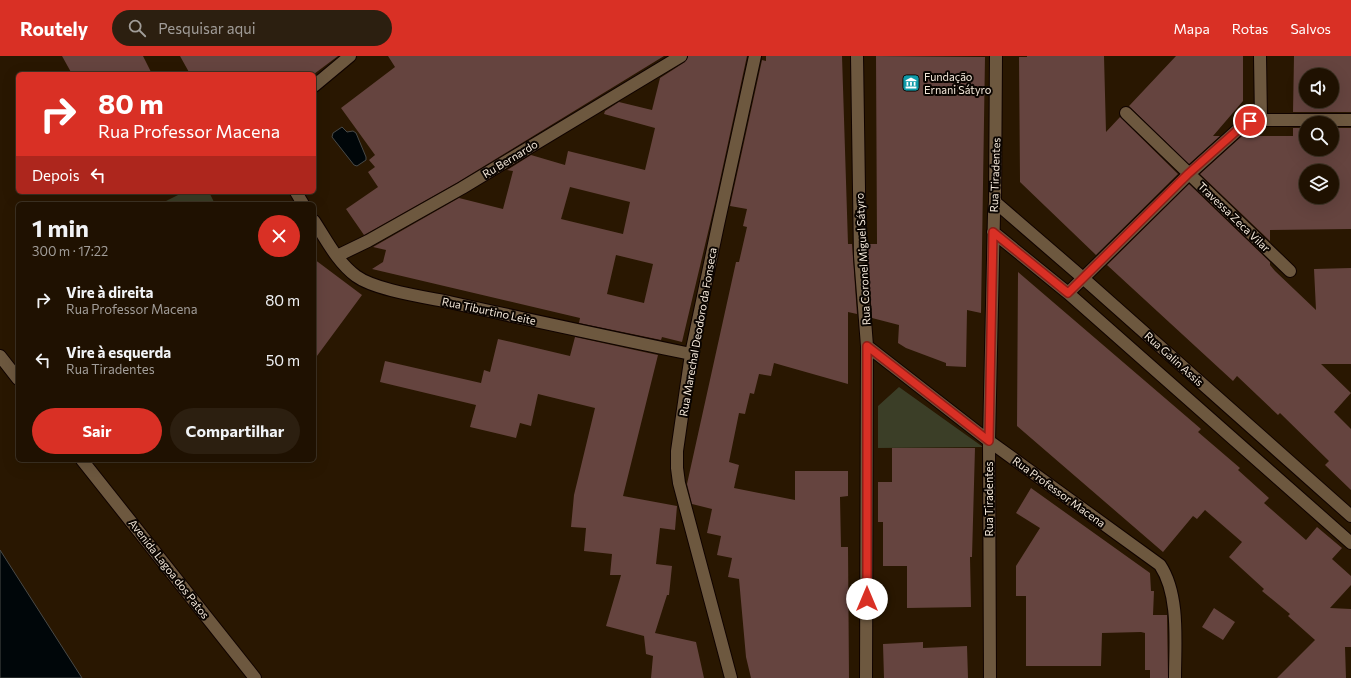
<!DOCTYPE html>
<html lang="pt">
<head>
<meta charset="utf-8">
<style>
	body { margin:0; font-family:Commissioner,sans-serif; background:#2c1f10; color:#f1f3f6; height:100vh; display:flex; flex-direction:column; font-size:15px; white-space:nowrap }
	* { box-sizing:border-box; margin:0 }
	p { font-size:13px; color:#a19d99 }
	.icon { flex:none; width:22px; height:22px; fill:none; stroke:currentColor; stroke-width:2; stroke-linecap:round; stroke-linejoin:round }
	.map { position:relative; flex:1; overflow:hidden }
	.sheet { position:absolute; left:16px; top:146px; width:300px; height:260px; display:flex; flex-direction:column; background:#1f1101; border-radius:6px; box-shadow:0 4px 16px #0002,0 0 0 1px #3c3123 }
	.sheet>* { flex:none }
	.hud { position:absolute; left:16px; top:16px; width:300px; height:122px; border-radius:6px; box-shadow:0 4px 16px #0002,0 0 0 1px #3c3123; background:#d93025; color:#fff; overflow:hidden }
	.controls { position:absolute; left:1299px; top:12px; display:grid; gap:8px }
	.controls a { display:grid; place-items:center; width:40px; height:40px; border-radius:50%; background:#1f1101; box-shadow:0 4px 16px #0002,0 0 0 1px #3c3123; font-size:20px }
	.pin { position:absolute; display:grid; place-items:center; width:34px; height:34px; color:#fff; margin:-17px; border:2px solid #fff; border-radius:50%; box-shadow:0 1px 4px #0007 }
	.me { position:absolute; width:44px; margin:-22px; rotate:0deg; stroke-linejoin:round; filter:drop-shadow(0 0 3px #0008) }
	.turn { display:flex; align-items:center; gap:14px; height:84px; padding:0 16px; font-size:18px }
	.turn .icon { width:52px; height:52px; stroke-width:2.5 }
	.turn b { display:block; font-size:28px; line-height:34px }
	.then { display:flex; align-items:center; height:38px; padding:0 16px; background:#0003; gap:8px; font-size:15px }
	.round { display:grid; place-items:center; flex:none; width:42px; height:42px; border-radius:21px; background:#2c1f10 }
	.headline { display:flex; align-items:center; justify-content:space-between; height:68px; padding:0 16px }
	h1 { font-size:24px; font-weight:700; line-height:30px }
	.button { display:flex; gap:8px; margin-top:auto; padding:8px 16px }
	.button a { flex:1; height:46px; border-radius:24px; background:#d93025; color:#fff; font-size:16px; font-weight:700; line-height:46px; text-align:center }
	.button a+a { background:#2c1f10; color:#f1f3f6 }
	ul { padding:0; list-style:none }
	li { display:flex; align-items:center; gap:12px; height:60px; padding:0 16px }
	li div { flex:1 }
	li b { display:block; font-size:15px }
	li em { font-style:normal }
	header { display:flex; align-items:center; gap:24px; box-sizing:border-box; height:56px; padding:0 20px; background:#d93025; color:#fff }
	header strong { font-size:19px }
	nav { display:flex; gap:22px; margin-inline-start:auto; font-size:14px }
	.search { width:280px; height:36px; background:#2c1f10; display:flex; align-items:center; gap:10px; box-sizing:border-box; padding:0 14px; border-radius:22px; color:#a19d99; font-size:15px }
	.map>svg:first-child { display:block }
	.green { fill:#3b3e27 }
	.water { fill:#000609; stroke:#494a48 }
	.building { fill:#65443f; fill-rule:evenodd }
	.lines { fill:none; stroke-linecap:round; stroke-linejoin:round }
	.street-casing { stroke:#100300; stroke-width:14 }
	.secondary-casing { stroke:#100300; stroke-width:14 }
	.street { stroke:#6d583f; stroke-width:12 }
	.secondary { stroke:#6d583f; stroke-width:12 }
	.route-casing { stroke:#8d1f18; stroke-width:10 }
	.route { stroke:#d93025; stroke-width:7 }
	.labels { text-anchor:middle; stroke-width:4; stroke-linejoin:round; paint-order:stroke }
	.poi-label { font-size:11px; fill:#f4e8da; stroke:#0b0501; text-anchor:start }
	.street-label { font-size:11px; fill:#f4e8da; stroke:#0b0501 }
</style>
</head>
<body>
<header>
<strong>Routely</strong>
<div class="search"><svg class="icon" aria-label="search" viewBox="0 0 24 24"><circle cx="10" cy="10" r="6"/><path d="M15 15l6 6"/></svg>Pesquisar aqui</div>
<nav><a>Mapa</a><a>Rotas</a><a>Salvos</a></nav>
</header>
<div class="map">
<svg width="1351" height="622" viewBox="0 0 1351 622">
	<rect width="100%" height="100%" fill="#291701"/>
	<path class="green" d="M184,136H209L215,148H160Z
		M899,331L983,391L878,392V350Z"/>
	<path class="water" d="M342,71L347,76L353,75L356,77L366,101V104L357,110L354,109L332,81L333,77Z
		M0,494L82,622H0Z"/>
	<path class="building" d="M62,0H143L152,18H72Z
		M180,0H338L314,18H190Z
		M388,0H664L458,126L364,179L346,153L378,131L368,116L375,111L369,104L375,99L341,52L395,11Z
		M688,0H747L715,147L682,286L662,281L661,284L579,267L580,262L372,213L383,206L386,194L373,191L459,142L503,153L513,115L507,114L531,99L565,109L568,95L645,114L655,72L604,58L605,55L619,46L652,54L660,22L685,6ZM570,131L630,146L623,178L561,163ZM616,199L653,208L644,247L607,238Z
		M766,0H842L848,188H852L857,258L848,256V328L774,307L771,320L759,318L754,338L750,337L745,358L739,357L729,406L739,409L734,432L795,444V415H848V440L840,441L841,491H848L849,622H751L746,601L739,523L728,521L732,502L717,499L721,480L707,477L712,453L692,448L687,428L736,206H739L747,171L743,170L747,153L730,150L762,4L766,5Z
		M876,0L985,1L981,257L967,254L966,311L946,310V307L906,292L898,287L899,269L872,262L867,188H877Z
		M1027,0H1104L1106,76L1120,61L1178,118L1096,199L1020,126L1019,1H1027Z
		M1176,0H1243V45L1213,80H1220L1189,108L1129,50Z
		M1294,0H1351V56H1293ZM1306,19H1332V45H1306Z
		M1293,72H1306V93H1332V72H1351V173L1270,174V185L1200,118L1242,80H1293ZM1306,115H1332V141H1306Z
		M1189,128L1270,206V209L1275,215L1316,254L1314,213L1351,212V308H1321L1351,337L1334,356L1351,373V434L1325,409L1329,405L1280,357L1278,359L1237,320L1233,325L1107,209Z
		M314,203L362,239L314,304Z
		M1018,216L1201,373L1198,376L1240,412L1238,414L1269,442L1264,447L1306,484L1317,471L1342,492L1332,503L1351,520V529L1330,552L1351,553V591H1345L1346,622H1277L1315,584L1288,560L1290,558L1262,535L1264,533L1229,501L1242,486L1205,454L1197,463L1193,460L1163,496L1017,370Z
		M575,281L658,299L623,440L677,450L675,474L660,472L656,508L672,510L669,539H667L655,577L696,586L704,622H651L653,600L646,598L644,580L606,570L621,519H610L612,498L584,495L586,472L571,471L574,439L595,352L538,338L531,370L520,367L516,382L470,371L476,349L380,326L385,305L481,327L484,314L490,316L498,283L570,300Z
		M892,392H975L972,501H970L971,551L907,552V510H883V466H878V426H892Z
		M1031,432L1150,517L1151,535H1154L1153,559H1167L1168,622H1150V614H1145V577L1141,576L1102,577L1101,610H1026V540H1016V510L1040,472L1016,457Z
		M1214,552L1235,566L1223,584L1202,571Z
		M923,586V592L967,590L968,622H884L883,588Z"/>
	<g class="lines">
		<g class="street-casing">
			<path id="street" d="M857,0L860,200L867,290L866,622
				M1260,0L1261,64
				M314,30L350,0
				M1126,57L1290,215
				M296,136L303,148
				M995,146L1083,222L1351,460
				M314,165C326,183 337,206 356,220C375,234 424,241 449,246C529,264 610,281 691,298
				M993,176L1068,237L1351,487
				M337,200L368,185L462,132L681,0
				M1068,237L1189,118L1242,70L1250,65L1261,64H1351
				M867,290L989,385L1160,509C1180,539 1175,587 1175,622
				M731,622L679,427L677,412V395L691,298L718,169L755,0
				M990,622L989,385L994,158L995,146L996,0"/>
		</g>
		<g class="secondary-casing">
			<path id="secondary" d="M0,300L18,323
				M82,404L255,622"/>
		</g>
		<use href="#street" class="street"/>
		<use href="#secondary" class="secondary"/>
	</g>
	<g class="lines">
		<g class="route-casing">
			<path id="route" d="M867,543V290L989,385L993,176L1068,237L1188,118L1242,70L1250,65"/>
		</g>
		<use href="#route" class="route"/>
	</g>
	<defs>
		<g id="museum-square" transform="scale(0.9)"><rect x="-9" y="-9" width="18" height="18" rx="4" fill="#0f9aa8" stroke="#0b0501"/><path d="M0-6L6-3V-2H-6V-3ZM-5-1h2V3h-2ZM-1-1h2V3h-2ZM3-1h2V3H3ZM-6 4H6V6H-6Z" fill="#fff"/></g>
	</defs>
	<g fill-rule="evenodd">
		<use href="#museum-square" x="911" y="27"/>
	</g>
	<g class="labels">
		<g class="poi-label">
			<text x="924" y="25">Fundação<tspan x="924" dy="13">Ernani Sátyro</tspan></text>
		</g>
		<g class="street-label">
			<text transform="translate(510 103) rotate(-31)" y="4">Ru Bernardo</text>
			<text transform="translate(995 119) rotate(-88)" y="4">Rua Tiradentes</text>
			<text transform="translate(1234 161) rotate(44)" y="4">Travessa Zeca Vilar</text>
			<text transform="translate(863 203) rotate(-93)" y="4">Rua Coronel Miguel Sátyro</text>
			<text transform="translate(489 255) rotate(12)" y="4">Rua Tiburtino Leite</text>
			<text transform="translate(698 276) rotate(-80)" y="4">Rua Marechal Deodoro da Fonseca</text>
			<text transform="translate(1174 303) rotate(42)" y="4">Rua Galin Assis</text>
			<text transform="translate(1059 436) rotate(36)" y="4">Rua Professor Macena</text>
			<text transform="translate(989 443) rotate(-90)" y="4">Rua Tiradentes</text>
			<text transform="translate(169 513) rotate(52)" y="4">Avenida Lagoa dos Patos</text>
		</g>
	</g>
</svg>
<div class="controls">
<a><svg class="icon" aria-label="sound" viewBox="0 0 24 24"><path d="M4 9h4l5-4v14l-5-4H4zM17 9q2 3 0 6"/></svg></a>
<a><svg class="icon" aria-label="search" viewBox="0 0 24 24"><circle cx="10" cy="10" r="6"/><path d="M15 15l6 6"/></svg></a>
<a><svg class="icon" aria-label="layers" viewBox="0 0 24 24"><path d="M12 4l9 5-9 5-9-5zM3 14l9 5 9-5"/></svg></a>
</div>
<div class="pin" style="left:1250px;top:65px;background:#d93025"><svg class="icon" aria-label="arrive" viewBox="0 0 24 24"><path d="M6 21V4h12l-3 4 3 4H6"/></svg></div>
<svg class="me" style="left:867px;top:543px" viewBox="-20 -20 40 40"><circle r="19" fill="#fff"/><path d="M0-13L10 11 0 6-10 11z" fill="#d93025"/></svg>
<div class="hud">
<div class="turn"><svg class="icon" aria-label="right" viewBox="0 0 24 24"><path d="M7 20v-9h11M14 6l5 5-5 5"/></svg><div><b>80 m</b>Rua Professor Macena</div></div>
<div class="then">Depois<svg class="icon" aria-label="left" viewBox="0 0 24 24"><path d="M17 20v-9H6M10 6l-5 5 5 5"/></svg></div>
</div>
<section class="sheet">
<div class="headline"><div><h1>1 min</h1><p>300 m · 17:22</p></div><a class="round" style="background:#d93025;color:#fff"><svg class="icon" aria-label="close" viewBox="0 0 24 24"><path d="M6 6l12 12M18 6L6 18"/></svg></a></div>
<ul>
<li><svg class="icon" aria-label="right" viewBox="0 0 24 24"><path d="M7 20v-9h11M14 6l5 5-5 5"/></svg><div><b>Vire à direita</b><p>Rua Professor Macena</p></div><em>80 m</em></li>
<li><svg class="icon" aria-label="left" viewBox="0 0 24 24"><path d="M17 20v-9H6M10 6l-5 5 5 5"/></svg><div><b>Vire à esquerda</b><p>Rua Tiradentes</p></div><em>50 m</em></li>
</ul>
<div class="button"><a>Sair</a><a>Compartilhar</a></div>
</section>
</div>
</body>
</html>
